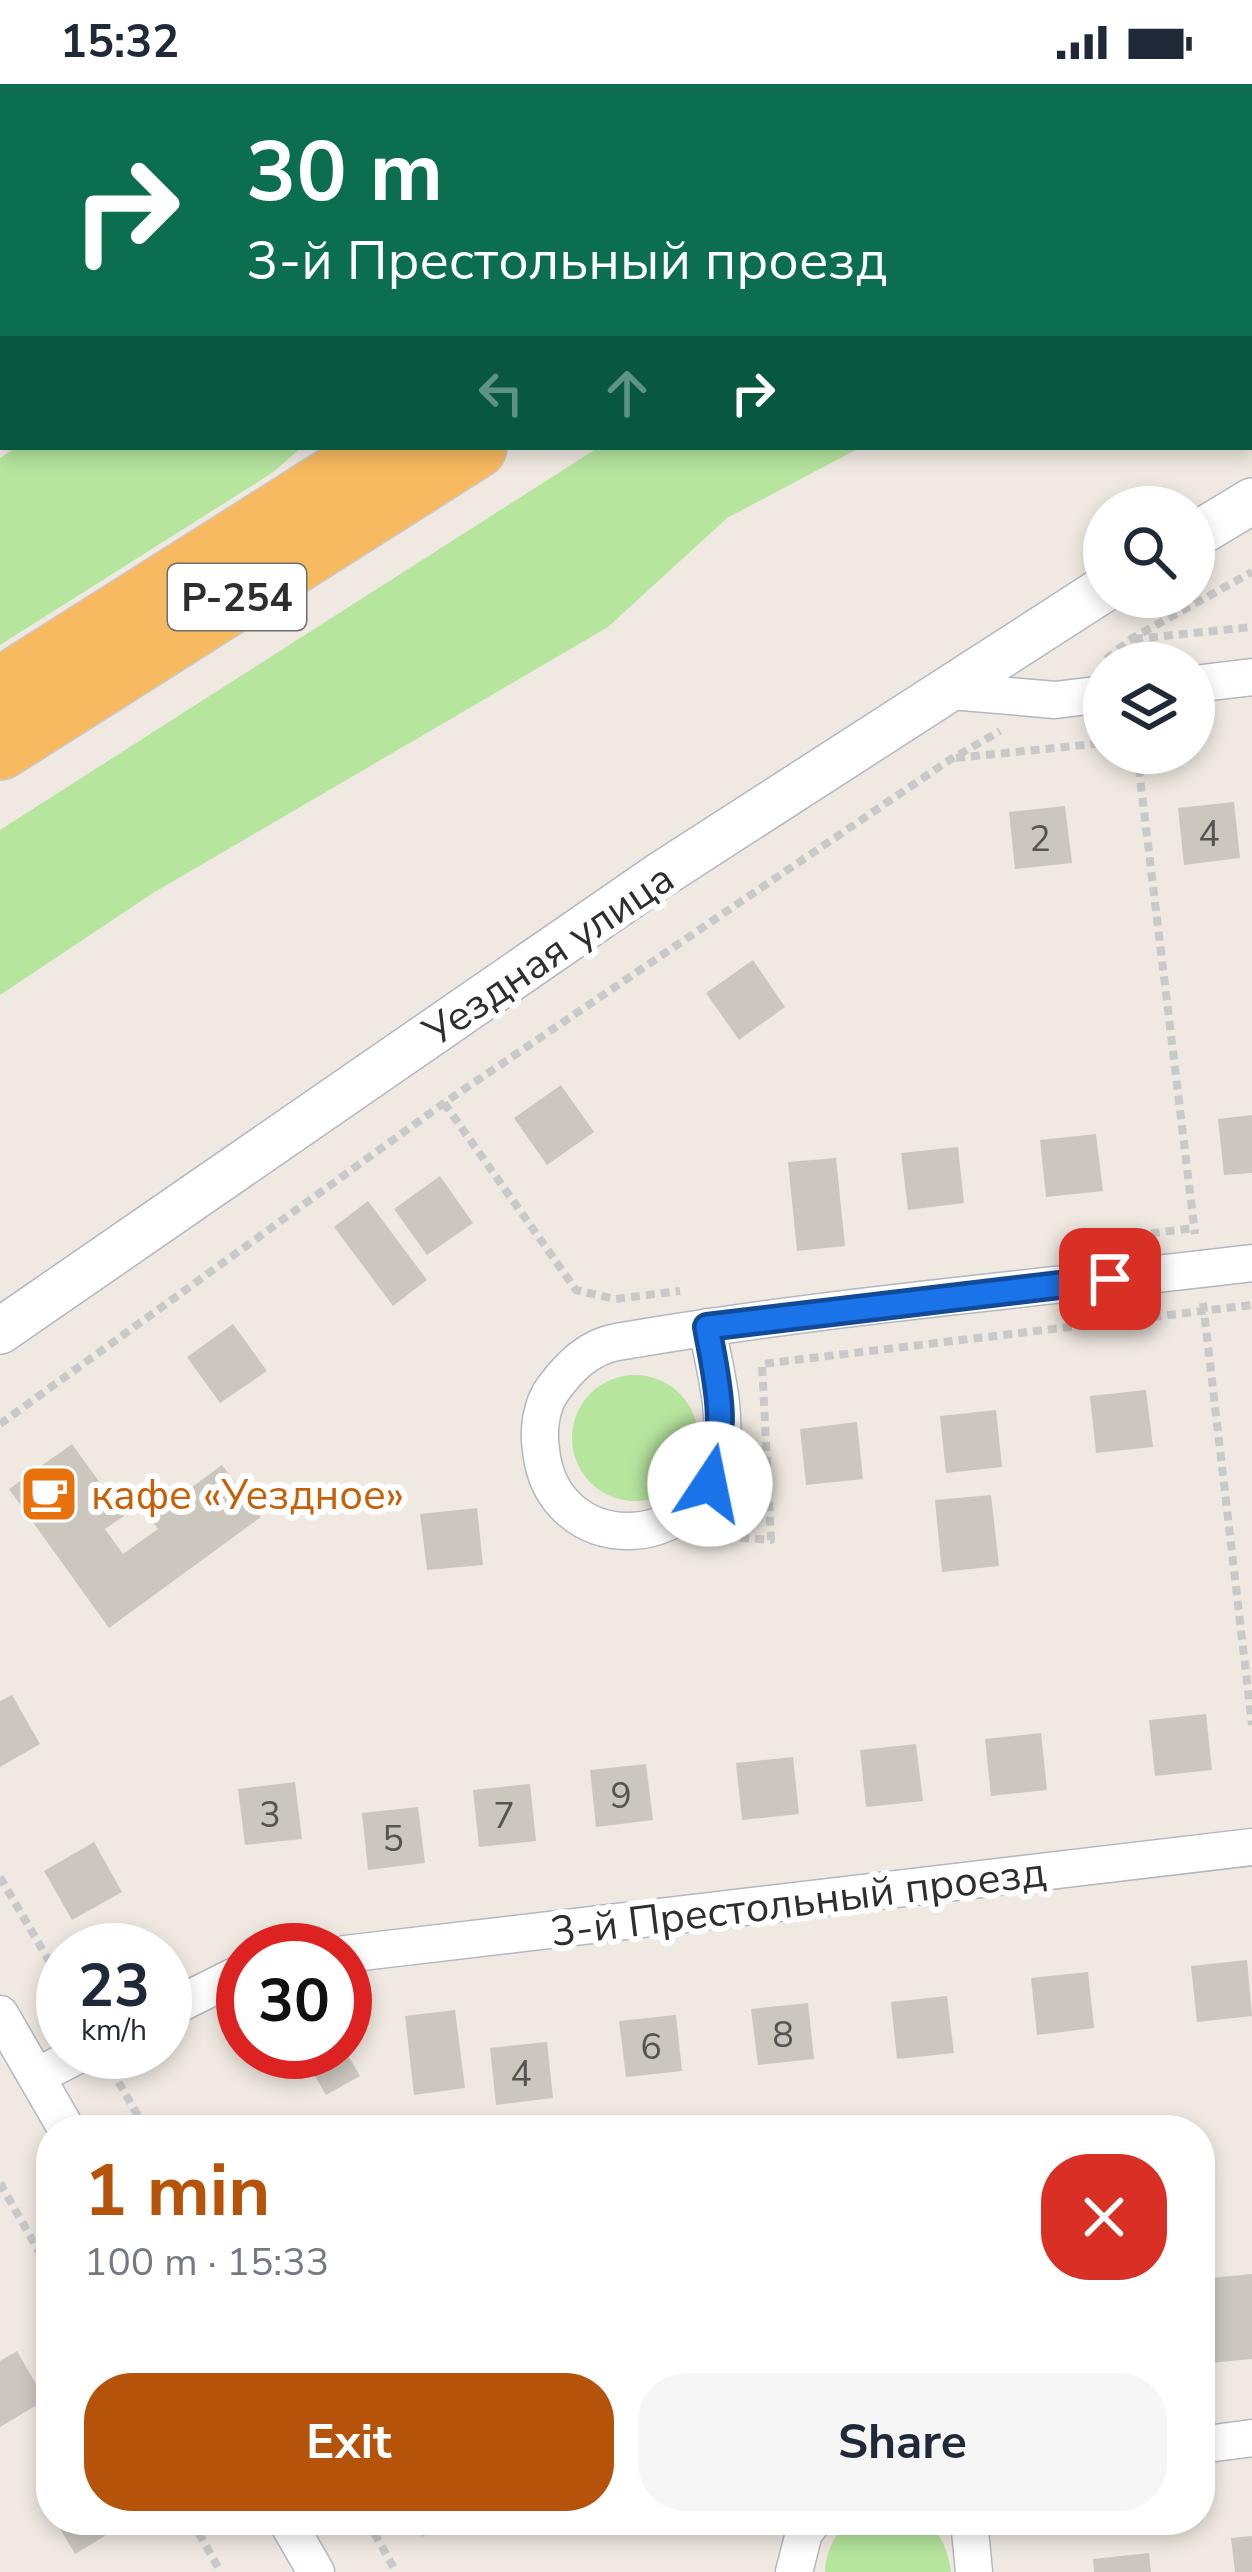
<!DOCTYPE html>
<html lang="en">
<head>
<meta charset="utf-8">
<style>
	body { margin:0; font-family:"Nunito Sans",sans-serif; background:#f6f6f7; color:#1f2937; height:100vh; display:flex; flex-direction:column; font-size:45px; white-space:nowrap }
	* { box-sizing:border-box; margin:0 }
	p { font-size:39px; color:#747a83 }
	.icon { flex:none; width:66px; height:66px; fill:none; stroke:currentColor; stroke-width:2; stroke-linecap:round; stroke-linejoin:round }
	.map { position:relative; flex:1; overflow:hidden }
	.drawer { position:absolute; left:36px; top:2031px; width:1179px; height:420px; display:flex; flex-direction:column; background:#fff; border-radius:48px; box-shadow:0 6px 18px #0003 }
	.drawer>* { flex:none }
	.hud { position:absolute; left:0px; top:0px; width:1254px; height:366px; box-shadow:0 6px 18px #0003; background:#0b6e4f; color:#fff; overflow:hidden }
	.tools { position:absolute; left:1083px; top:402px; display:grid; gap:24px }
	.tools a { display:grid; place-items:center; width:132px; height:132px; border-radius:50%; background:#fff; box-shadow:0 6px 18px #0003; font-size:60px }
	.speed { position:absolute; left:36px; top:1839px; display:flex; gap:24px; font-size:60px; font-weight:700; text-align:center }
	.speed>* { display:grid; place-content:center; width:156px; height:156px; border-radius:50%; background:#fff; box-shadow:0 6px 18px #0003; line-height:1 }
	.speed small { font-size:30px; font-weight:400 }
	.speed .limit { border:18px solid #d22; background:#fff; color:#111 }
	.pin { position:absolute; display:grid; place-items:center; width:102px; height:102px; color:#fff; margin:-51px; border-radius:24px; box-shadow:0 6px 18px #0006 }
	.me { position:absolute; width:132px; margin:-66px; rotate:11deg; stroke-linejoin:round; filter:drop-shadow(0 0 9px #0008) }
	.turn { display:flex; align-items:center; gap:42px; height:252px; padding:0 48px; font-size:54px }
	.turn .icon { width:156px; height:156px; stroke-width:2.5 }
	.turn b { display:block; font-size:84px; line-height:102px }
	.lanes { display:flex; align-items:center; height:114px; padding:0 48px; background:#0003; justify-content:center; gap:60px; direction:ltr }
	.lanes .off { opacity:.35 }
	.round { display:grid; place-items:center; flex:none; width:126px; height:126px; border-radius:48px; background:#f6f6f7 }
	.overview { display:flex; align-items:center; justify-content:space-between; height:204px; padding:0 48px }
	h1 { font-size:72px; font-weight:700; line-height:90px; color:#b45309 }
	.cta { display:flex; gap:24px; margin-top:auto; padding:24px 48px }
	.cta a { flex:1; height:138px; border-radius:48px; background:#b45309; color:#fff; font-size:48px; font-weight:700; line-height:138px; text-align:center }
	.cta a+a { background:#f6f6f7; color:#1f2937 }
	.status { display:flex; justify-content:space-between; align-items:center; height:84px; padding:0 60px; background:#fff; direction:ltr }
	.status svg { height:33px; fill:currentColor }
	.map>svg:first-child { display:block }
	.green { fill:#b6e59e }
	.building { fill:#cbc7bf }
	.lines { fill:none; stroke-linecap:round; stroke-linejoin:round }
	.service-casing { stroke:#b4b7c1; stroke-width:21 }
	.minor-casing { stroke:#b4b7c1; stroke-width:39 }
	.tertiary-casing { stroke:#b4b7c1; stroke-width:48 }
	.trunk-casing { stroke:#c9c9c9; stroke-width:66 }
	.path { stroke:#c9c9c9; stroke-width:8; stroke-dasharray:9 6; stroke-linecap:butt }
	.service { stroke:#fff; stroke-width:18 }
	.minor { stroke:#fff; stroke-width:36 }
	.tertiary { stroke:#fff; stroke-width:45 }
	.trunk { stroke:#f8ba60; stroke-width:63 }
	.route-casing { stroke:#114b97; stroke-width:30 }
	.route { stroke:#1a73e8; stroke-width:21 }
	.labels { text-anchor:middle; stroke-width:12; stroke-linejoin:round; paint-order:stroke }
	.number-label { font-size:36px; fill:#555452 }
	.shield { fill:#fff; stroke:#6d6d6d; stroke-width:3 }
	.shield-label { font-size:39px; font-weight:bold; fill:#2e2e2e }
	.street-label { font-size:42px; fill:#2e2e2e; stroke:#fff }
	.food-label { font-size:42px; fill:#c56008; stroke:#fff; text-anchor:start }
</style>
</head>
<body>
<div class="status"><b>15:32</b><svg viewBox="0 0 49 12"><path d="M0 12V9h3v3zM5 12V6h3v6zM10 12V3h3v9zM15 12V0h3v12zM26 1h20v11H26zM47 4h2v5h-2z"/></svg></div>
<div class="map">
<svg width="1252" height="2488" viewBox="0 0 1252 2488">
	<rect width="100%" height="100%" fill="#efe9e1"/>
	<path class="green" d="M348,0H819L345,3Z
		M17,363H302L272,389L0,561V374Z
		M599,363H861L727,434L608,543L153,809L0,911V746Z
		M572 1354a63 63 0 1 1 126 0a63 63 0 1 1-126 0Z
		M849,2436H926C942,2452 948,2466 951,2488H825C826,2466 834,2452 849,2436Z"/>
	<path class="building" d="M1234,718L1240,774L1184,781L1178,724Z
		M1065,722L1072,779L1015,785L1009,728Z
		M753,876L785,923L739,956L706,909Z
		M561,1001L594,1048L547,1081L514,1034Z
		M1252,1031V1089L1224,1091L1218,1035Z
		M1096,1050L1103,1107L1046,1113L1040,1056Z
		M958,1063L964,1119L908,1126L901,1069Z
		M836,1074L845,1162L797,1167L788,1078Z
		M440,1092L473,1139L427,1171L394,1125Z
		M368,1117L427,1196L393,1222L334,1143Z
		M233,1240L267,1287L220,1319L187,1273Z
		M1146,1306L1153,1363L1096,1369L1090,1312Z
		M996,1326L1002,1383L946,1389L940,1332Z
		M857,1338L863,1395L806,1401L800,1345Z
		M72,1360L124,1432L105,1445L123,1470L158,1445L150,1434L222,1381L261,1433L109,1544L9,1405Z
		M991,1411L999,1482L942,1488L935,1416Z
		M477,1424L483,1481L427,1486L420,1430Z
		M12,1611L40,1660L0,1683V1617Z
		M1206,1630L1212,1686L1155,1692L1149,1636Z
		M1041,1649L1047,1706L991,1712L985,1655Z
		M916,1660L923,1717L866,1723L860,1666Z
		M793,1673L799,1730L742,1736L736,1679Z
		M646,1680L653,1736L596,1743L590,1686Z
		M295,1698L302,1755L245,1761L238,1705Z
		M530,1700L536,1757L479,1763L473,1706Z
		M418,1723L425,1779L368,1786L362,1729Z
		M94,1758L122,1808L72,1836L44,1787Z
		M1247,1876L1252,1932L1197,1938L1191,1882Z
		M1088,1888L1094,1944L1037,1951L1031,1894Z
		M947,1912L954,1969L897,1975L891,1918Z
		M808,1919L814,1975L758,1981L751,1925Z
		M455,1926L465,2004L414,2011L405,1932Z
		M676,1931L682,1987L626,1993L619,1937Z
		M547,1958L553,2014L496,2021L490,1964Z
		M301,1968H346L360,1992L326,2011Z
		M252,2031L261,2046H225Z
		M1252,2190V2275L1200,2280V2195Z
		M17,2267L45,2316L0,2343V2277Z
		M55,2436H120L123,2441L75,2470Z
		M412,2436H452L422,2453Z
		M1252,2452V2488H1235L1231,2454Z
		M1149,2469L1151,2488H1094L1093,2475Z"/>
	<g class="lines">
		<g class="service-casing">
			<path id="service" d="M0,3L10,0"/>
		</g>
		<g class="minor-casing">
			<path id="minor" d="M1194,600L1252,593
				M951,607L1055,616L1104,610
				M707,1243C714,1283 728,1328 720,1369C698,1474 552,1473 541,1366C538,1346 541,1321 553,1305C570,1282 589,1263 617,1258C827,1222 1041,1204 1252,1179
				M345,1870L1252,1763
				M165,1927L243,1888
				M0,1930L67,2046
				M37,1992L84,1968
				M1200,2361L1252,2354
				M286,2436L316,2488
				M969,2436L974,2488
				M794,2488L804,2449L814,2436"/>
		</g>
		<g class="tertiary-casing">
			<path id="tertiary" d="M1194,452L1252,417
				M0,1247L659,792L1104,505"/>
		</g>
		<g class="trunk-casing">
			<path id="trunk" d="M981,3L987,0
				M1083,3L1089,0
				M0,606L384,363
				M0,664L475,363"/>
		</g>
		<path class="path" d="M1134,555L1252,543
			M1106,575L1131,555L1252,488
			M1137,669L1195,1150
			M956,674L1104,659
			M444,1019L576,1206L615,1215L680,1207
			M1106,1155L1195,1144
			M1203,1219L1252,1641
			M0,1340L444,1019L951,675L1000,647
			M712,1448L716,1452L771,1456L762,1280L1252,1221
			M0,1793L63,1901
			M111,1985L146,2046
			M0,2099L51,2189
			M191,2436L221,2488
			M367,2436L396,2488"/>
		<use href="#service" class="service"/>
		<use href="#minor" class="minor"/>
		<use href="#tertiary" class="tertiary"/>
		<use href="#trunk" class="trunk"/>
	</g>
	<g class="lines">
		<g class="route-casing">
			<path id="route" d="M710,1400C728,1341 718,1302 707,1243L1110,1195"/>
		</g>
		<use href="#route" class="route"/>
	</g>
	<defs>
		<g id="cafe-square" transform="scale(3)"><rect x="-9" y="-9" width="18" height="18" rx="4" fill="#e8710a" stroke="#fff"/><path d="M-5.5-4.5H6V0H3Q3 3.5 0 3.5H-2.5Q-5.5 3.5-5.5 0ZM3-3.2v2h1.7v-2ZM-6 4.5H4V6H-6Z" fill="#fff"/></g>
	</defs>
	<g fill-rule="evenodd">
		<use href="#cafe-square" x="49" y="1410"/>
	</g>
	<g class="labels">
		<g class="number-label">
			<text x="1209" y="762">4</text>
			<text x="1040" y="767">2</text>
			<text x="621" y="1724">9</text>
			<text x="270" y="1743">3</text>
			<text x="504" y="1744">7</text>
			<text x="393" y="1767">5</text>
			<text x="783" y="1963">8</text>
			<text x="651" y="1975">6</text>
			<text x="521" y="2002">4</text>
		</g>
		<rect class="shield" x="168" y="480" width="138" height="66" rx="9"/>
		<g class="shield-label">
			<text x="237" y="527">Р-254</text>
		</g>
		<g class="street-label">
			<text transform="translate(548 870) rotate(-34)" y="15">Уездная улица</text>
			<text transform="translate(798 1817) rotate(-7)" y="15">3-й Престольный проезд</text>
		</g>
		<g class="food-label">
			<text x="91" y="1425">кафе «Уездное»</text>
		</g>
	</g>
</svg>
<div class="tools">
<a><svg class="icon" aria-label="search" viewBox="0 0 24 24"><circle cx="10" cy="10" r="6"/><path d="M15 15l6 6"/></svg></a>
<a><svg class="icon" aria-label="layers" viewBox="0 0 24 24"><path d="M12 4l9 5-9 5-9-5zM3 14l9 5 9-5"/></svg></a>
</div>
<div class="speed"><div>23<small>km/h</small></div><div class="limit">30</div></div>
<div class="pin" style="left:1110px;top:1195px;background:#d93025"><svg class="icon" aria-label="arrive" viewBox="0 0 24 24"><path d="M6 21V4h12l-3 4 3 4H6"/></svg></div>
<svg class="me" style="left:710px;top:1400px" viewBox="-20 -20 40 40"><circle r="19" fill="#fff"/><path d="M0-13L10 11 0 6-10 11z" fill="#1a73e8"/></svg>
<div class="hud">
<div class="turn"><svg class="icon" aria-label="right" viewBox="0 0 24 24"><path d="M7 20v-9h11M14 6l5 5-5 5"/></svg><div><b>30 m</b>3-й Престольный проезд</div></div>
<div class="lanes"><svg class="icon off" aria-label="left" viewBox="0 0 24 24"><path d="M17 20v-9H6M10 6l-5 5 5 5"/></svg><svg class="icon off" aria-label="ahead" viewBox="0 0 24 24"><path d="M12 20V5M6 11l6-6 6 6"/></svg><svg class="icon" aria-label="right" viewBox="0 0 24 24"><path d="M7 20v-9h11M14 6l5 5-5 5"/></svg></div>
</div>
<section class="drawer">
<div class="overview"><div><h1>1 min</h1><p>100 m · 15:33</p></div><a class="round" style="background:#d93025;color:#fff"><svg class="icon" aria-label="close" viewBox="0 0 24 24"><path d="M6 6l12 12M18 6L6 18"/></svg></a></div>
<div class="cta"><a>Exit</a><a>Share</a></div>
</section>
</div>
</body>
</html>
